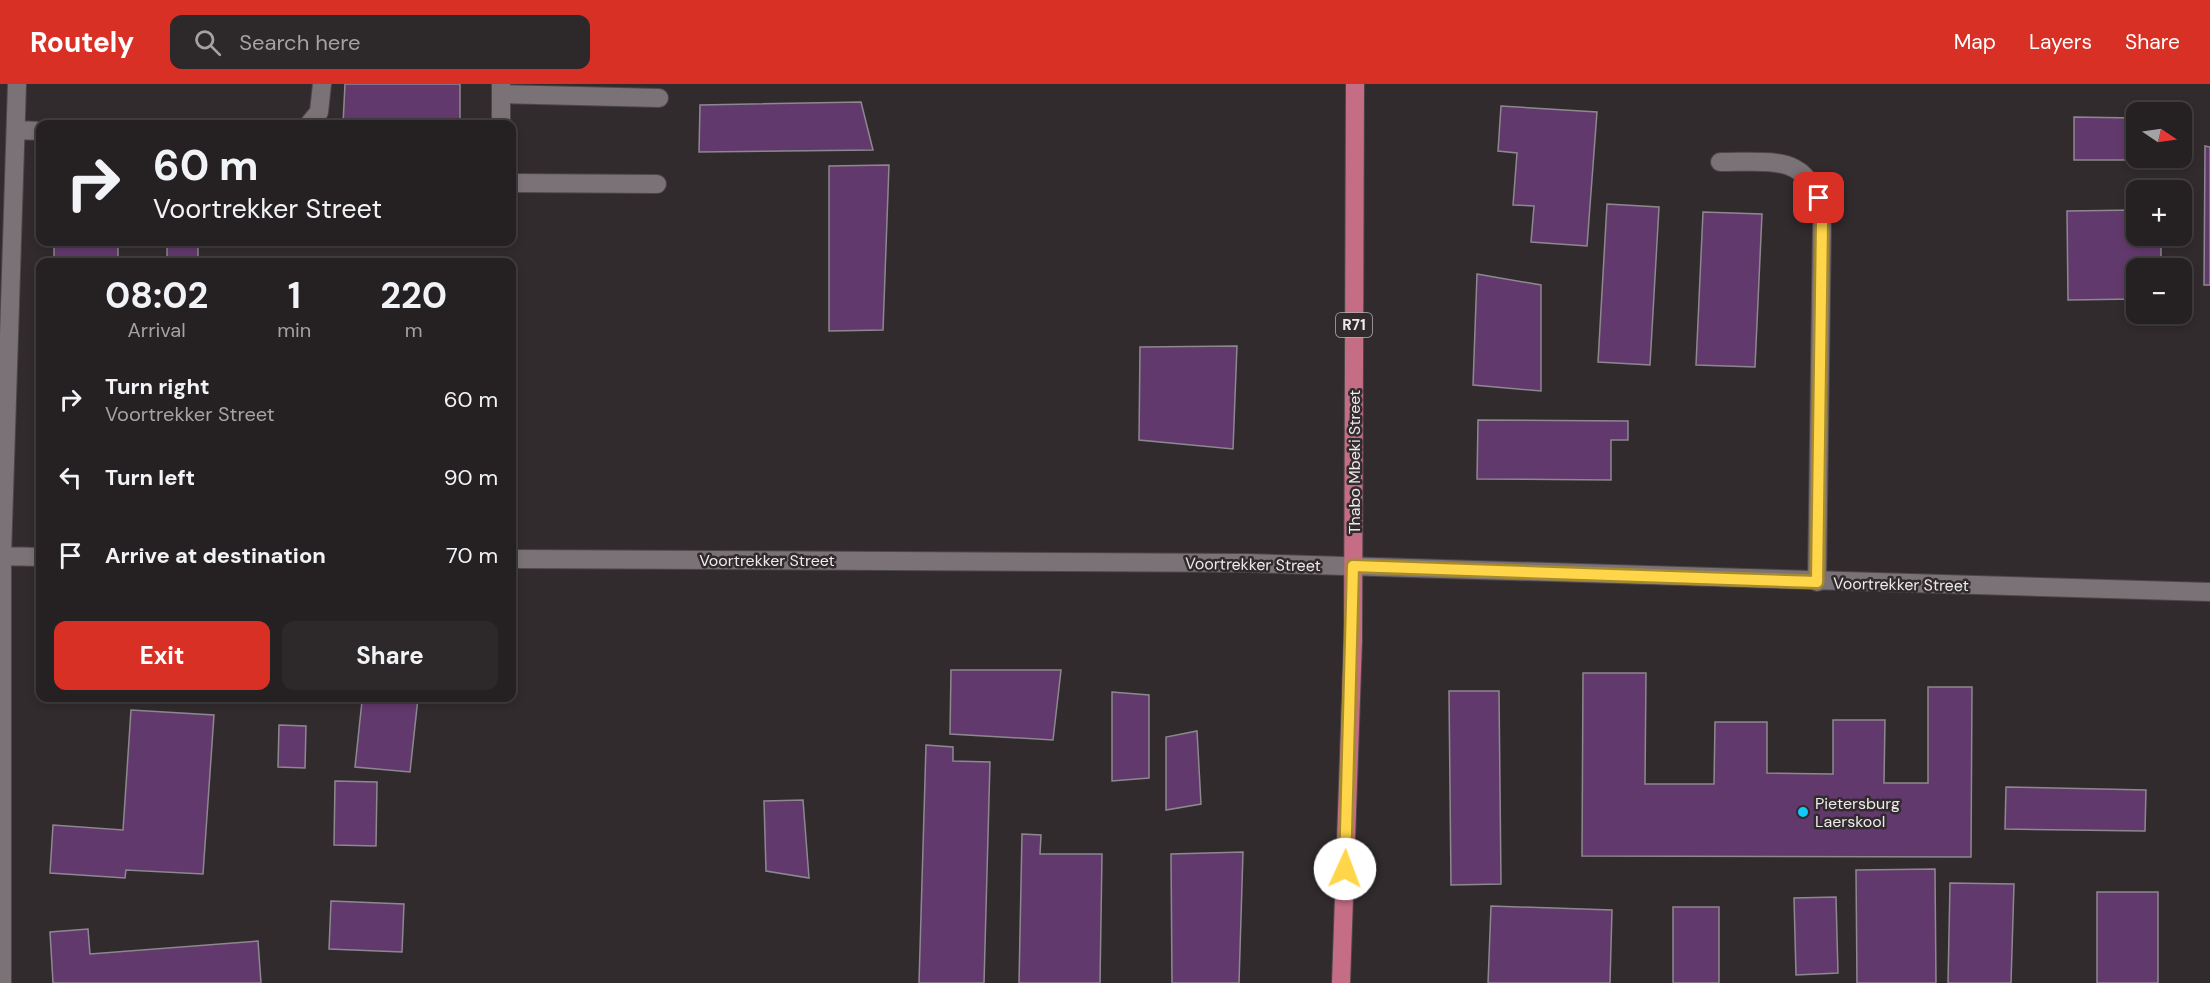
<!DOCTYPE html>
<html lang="en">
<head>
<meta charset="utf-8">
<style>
	body { margin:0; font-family:"DM Sans",sans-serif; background:#2d282a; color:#f1f3f6; height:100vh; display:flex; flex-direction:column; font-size:22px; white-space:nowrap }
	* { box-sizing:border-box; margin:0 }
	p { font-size:20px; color:#a3a3a5 }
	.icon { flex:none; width:33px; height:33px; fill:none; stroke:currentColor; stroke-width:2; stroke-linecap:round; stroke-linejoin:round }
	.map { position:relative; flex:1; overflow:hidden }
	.drawer { position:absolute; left:36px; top:174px; width:480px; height:444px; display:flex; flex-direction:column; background:#252022; border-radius:12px; box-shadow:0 3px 9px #0003,0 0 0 2px #423e40 }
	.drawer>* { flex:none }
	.banner { position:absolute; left:36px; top:36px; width:480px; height:126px; border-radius:12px; box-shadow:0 3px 9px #0003,0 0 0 2px #423e40; background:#252022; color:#f1f3f6; overflow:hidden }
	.needle { width:39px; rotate:103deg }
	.tools { position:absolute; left:2126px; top:18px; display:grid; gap:12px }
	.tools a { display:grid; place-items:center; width:66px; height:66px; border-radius:12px; background:#252022; box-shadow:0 3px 9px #0003,0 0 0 2px #423e40; font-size:30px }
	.pin { position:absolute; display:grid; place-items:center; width:51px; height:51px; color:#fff; margin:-26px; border-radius:12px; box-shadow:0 3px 9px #0006 }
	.me { position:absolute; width:66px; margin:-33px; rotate:2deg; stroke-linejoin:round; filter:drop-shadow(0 0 4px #0008) }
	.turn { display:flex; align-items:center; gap:21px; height:126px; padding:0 18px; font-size:27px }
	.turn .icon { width:78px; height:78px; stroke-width:2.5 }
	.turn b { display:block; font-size:42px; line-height:51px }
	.eta { display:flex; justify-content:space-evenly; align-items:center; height:102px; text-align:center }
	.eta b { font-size:36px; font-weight:700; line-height:42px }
	.action { display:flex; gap:12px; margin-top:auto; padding:12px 18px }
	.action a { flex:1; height:69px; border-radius:12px; background:#d93025; color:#fff; font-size:24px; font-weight:700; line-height:69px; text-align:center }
	.action a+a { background:#2d282a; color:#f1f3f6 }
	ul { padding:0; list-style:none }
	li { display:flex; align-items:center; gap:18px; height:78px; padding:0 18px }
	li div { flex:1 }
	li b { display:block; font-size:22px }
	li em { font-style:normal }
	header { display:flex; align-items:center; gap:36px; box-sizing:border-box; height:84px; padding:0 30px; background:#d93025; color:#fff }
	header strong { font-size:28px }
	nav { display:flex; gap:33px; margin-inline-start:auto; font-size:21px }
	.search { width:420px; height:54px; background:#2d282a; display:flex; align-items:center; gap:15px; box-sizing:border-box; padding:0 21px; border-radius:12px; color:#a3a3a5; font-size:22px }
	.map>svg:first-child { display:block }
	.building { fill:#62396d; stroke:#8d888f; stroke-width:1.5 }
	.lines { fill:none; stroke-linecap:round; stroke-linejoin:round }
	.lane-casing { stroke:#4c4749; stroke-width:20 }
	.street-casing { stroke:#4c4749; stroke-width:20 }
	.primary-casing { stroke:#4c4749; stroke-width:20 }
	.lane { stroke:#7a7277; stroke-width:18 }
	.street { stroke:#7a7277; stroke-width:18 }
	.primary { stroke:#c66d86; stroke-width:18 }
	.route-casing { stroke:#a68a30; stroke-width:15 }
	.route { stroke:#ffd54a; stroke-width:10 }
	.poi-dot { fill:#12cafb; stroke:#312b2e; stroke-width:2 }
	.labels { text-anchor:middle; stroke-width:5; stroke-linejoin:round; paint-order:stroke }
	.shield { fill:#312b2e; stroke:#b5b1b3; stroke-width:1.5 }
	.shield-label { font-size:15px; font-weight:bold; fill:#eeeaec }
	.street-label { font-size:16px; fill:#eeeaec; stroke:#312b2e }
	.poi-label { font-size:16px; fill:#eeeaec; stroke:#312b2e; text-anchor:start }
</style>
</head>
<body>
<header>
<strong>Routely</strong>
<div class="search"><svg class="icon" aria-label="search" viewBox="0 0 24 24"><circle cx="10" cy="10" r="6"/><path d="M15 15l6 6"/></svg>Search here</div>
<nav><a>Map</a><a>Layers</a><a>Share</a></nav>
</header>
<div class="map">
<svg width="2210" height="899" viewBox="0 0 2210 899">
	<rect width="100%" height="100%" fill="#312b2e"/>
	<path class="building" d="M345,0H460V40H343Z
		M861,18L873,66L699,68L700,21Z
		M1501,22L1597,28L1587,162L1531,158L1534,122L1513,121L1517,69L1498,67Z
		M2074,33L2136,34V74H2159L2158,76H2074Z
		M2205,62L2210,63V201H2204Z
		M889,81L883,246L829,247V82Z
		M1607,120L1659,123L1650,281L1598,278Z
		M2136,126V152H2161V184H2136V215L2068,216L2067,127Z
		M1703,128L1762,130L1755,283L1696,281Z
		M54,158H118V178H54Z
		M167,158H198V178H167Z
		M1477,190L1541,201V307L1473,301Z
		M1237,262L1233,365L1139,356L1140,263Z
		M1478,336L1628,337V356H1611V396L1477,395Z
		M951,586H1061L1053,656L950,650Z
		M1583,589H1646L1645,700H1714L1715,638H1767V689L1833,690V636H1885L1884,699H1928V603H1972L1971,773L1582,772Z
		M1449,607H1499L1501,800L1451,801Z
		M1112,608L1149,611V694L1112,697Z
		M129,614H198L197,616Z
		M329,614H418L410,688L355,683L362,617Z
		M131,626L214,631L203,790L126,786L125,794L50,789L53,741L123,746Z
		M279,641L306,642L305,684L278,683Z
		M1197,647L1201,720L1166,726V653Z
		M926,661L953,663V677L990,678L984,899H919Z
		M335,697L377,698L376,762L334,761Z
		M2006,703L2146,706L2145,747L2005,745Z
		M803,716L809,794L766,787L764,717Z
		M1022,750L1041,751L1040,770H1102L1100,899H1019Z
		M1243,768L1239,899H1172L1171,770Z
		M1935,785L1936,899H1857L1856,786Z
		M1950,799L2014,800L2011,899H1948Z
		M2097,808H2158V899H2097Z
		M1836,813L1838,889L1796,891L1794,814Z
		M331,817L404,820L402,868L329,865Z
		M1491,822L1612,826L1610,899H1488Z
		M1673,823H1719V899H1673Z
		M88,845L90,870L258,857L261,899H53L50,848Z"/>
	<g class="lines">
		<g class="lane-casing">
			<path id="lane" d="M501,10L659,14
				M512,99L657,100"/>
		</g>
		<g class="street-casing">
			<path id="street" d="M309,40L319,28L322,0
				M501,40V0
				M16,46L40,47
				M1720,78C1778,78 1813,69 1822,138L1817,498
				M0,472L40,473
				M512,475L1247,479L2210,508
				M2,899V472L17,0"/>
		</g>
		<g class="primary-casing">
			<path id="primary" d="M1341,899L1353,557L1355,0"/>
		</g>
		<use href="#lane" class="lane"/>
		<use href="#street" class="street"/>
		<use href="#primary" class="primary"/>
	</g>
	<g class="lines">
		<g class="route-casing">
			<path id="route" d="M1345,785L1353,482L1817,498L1822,138L1819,114"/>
		</g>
		<use href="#route" class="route"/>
	</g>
	<circle class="poi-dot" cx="1803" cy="728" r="6"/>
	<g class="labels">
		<rect class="shield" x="1336" y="229" width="36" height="24" rx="4.5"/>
		<g class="shield-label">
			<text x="1354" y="246">R71</text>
		</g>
		<g class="street-label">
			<text transform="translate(1354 378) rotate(-90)" y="6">Thabo Mbeki Street</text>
			<text x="767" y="482">Voortrekker Street</text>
			<text transform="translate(1253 480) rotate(1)" y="6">Voortrekker Street</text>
			<text transform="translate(1901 500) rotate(1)" y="6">Voortrekker Street</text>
		</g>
		<g class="poi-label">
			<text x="1815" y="725">Pietersburg<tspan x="1815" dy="18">Laerskool</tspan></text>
		</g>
	</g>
</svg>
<div class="tools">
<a><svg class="needle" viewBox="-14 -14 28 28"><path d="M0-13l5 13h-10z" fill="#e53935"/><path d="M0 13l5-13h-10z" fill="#a3a3a5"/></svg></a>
<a>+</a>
<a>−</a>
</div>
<div class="pin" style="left:1819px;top:114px;background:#d93025"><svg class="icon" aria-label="arrive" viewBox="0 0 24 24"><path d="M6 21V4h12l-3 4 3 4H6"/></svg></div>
<svg class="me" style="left:1345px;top:785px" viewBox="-20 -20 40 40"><circle r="19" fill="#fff"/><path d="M0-13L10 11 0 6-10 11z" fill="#ffd54a"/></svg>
<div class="banner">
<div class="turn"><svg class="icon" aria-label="right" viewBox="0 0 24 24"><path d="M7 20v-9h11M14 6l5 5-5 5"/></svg><div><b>60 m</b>Voortrekker Street</div></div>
</div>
<section class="drawer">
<div class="eta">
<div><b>08:02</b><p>Arrival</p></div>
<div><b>1</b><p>min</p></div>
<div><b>220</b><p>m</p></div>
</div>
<ul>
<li><svg class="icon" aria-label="right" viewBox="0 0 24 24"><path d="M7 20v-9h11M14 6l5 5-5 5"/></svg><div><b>Turn right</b><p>Voortrekker Street</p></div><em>60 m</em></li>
<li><svg class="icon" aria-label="left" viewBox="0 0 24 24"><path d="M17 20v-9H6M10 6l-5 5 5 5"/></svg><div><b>Turn left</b></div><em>90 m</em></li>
<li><svg class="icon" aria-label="arrive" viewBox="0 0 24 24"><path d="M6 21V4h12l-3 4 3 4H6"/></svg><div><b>Arrive at destination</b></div><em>70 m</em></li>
</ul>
<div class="action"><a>Exit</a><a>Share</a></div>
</section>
</div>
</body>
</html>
